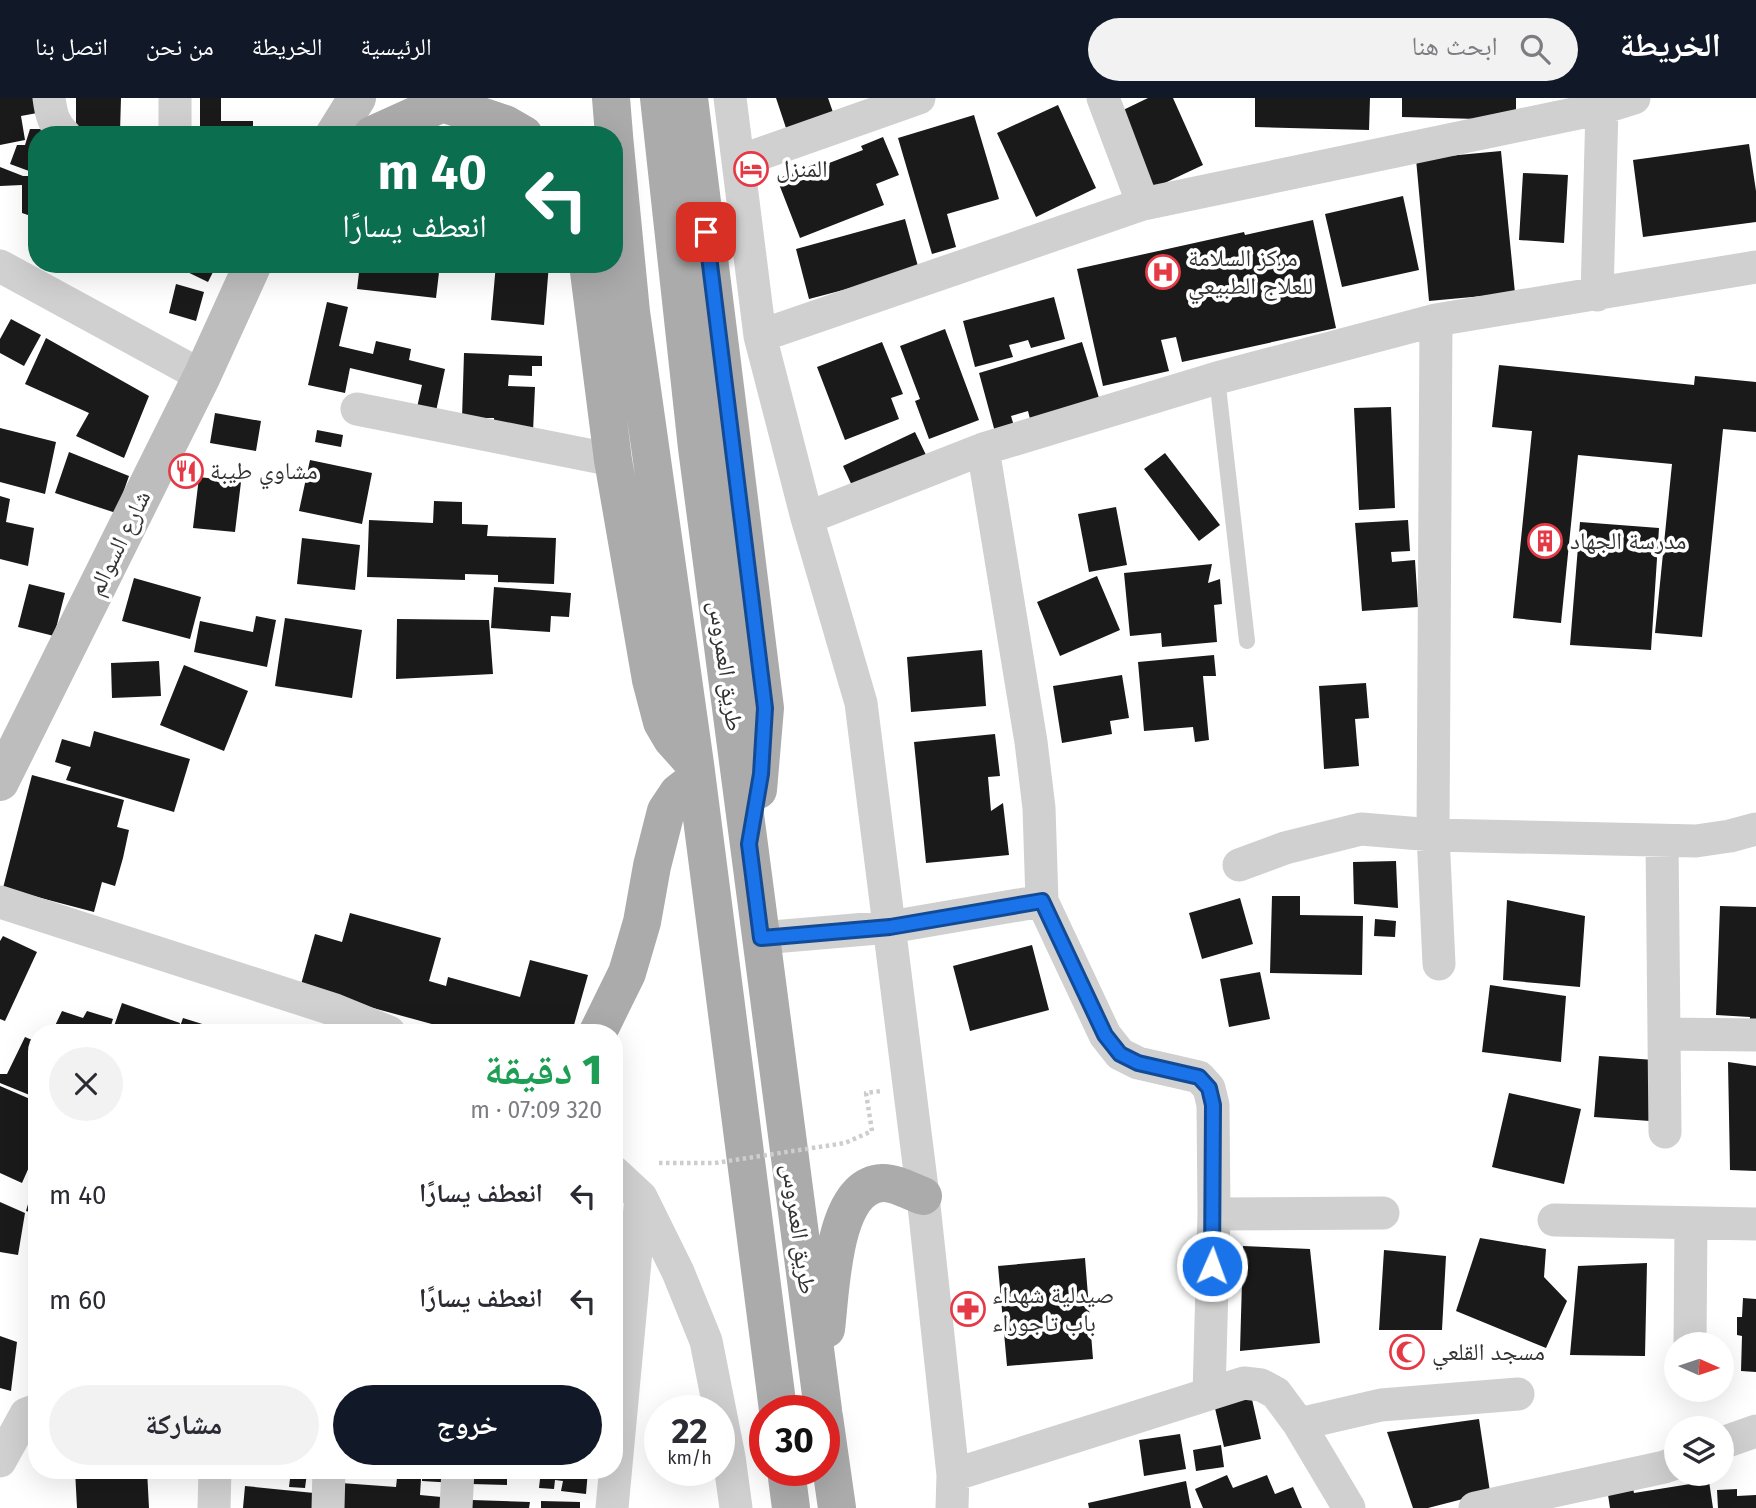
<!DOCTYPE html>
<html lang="ar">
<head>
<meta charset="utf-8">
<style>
	body { margin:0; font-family:"Fira Sans","Noto Naskh Arabic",sans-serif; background:#f2f2f3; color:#2b2b33; direction:rtl; height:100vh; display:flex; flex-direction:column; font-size:26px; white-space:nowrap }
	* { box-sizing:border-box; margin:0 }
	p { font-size:23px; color:#7c7c81 }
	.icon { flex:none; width:38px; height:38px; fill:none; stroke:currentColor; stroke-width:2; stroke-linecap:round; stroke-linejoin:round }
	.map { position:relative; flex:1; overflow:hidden; direction:ltr }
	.details { position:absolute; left:28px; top:926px; width:595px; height:455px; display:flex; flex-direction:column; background:#fff; border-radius:28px; box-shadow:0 7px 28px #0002; direction:rtl }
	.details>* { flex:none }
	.guide { position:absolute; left:28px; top:28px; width:595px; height:147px; border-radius:28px; box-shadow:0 7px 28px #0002; direction:rtl; background:#0b6e4f; color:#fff; overflow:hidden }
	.needle { width:46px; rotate:93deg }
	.buttons { position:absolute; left:1664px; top:1234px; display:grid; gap:14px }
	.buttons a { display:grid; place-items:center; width:70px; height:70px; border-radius:50%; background:#fff; box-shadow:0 7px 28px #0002; font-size:35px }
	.speed { position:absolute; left:644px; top:1297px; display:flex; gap:14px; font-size:35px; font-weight:700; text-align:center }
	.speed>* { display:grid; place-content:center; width:91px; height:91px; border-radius:50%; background:#fff; box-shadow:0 7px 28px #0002; line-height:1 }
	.speed small { font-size:18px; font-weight:400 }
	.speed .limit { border:10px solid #d22; background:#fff; color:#111 }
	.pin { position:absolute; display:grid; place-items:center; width:60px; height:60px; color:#fff; margin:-30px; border-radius:14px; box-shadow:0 4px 10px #0006 }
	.me { position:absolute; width:77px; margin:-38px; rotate:2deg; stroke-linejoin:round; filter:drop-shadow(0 0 5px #0008) }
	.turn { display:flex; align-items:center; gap:24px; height:147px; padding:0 21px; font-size:32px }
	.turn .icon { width:91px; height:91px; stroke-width:2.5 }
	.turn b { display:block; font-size:49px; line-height:60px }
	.round { display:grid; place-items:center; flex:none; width:74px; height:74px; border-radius:37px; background:#f2f2f3 }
	.headline { display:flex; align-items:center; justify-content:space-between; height:119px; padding:0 21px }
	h1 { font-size:42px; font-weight:800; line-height:52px; color:#1e9e55 }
	.button { display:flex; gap:14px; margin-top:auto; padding:14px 21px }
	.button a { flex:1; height:80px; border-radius:42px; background:#111827; color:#fff; font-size:28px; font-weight:800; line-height:80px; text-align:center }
	.button a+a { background:#f2f2f3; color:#2b2b33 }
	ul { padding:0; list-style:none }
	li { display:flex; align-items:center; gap:21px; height:105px; padding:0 21px }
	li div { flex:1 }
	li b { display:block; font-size:26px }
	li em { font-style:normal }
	header { display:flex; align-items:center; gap:42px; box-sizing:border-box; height:98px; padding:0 35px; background:#111827; color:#fff }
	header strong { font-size:33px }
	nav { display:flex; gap:38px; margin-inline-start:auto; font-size:24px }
	.search { width:490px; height:63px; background:#f2f2f3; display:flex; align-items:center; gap:18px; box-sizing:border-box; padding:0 24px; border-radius:38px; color:#7c7c81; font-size:26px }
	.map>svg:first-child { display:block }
	.building { fill:#1a1a1a }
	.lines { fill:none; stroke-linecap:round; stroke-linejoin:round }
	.path { stroke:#cdcdcd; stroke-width:4.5; stroke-dasharray:3.5 3.5; stroke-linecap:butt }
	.lane { stroke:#d0d0d0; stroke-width:16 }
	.street { stroke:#d0d0d0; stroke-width:33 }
	.secondary { stroke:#bdbdbd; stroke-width:38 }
	.primary { stroke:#ababab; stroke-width:38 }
	.path-bridge { stroke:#cdcdcd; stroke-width:4.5; stroke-dasharray:3.5 3.5; stroke-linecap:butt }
	.route-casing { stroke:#114b97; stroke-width:18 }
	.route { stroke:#1a73e8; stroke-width:12 }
	.labels { text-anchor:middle; stroke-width:7; stroke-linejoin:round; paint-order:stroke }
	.poi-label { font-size:24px; fill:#333; stroke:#fff; text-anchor:start }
	.street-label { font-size:24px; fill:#333; stroke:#fff }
</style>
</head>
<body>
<header>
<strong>الخريطة</strong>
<div class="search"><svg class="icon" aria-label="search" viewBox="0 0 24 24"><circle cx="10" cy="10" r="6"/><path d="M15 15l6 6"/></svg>ابحث هنا</div>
<nav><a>الرئيسية</a><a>الخريطة</a><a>من نحن</a><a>اتصل بنا</a></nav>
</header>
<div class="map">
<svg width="1756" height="1410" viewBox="0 0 1756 1410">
	<rect width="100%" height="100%" fill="#fff"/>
	<path class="building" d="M0,0H46L48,13L21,18L25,42L0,47Z
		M76,0H121L120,34L76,33Z
		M200,0H221V23H253V37H200Z
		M776,0H828L835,20L788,36Z
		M1148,0H1173L1203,67L1154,90L1119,14Z
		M1255,0H1370L1369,32L1255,29Z
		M1402,0H1516V22L1402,19Z
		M1058,7L1096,90L1036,119L997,35Z
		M974,17L999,101L947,116L956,149L932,156L898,40Z
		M30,31H52V37H37V76L10,66L17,47H25Z
		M883,39L899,77L876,86L884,107L800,140L777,81L823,63L824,67L863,52L861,48Z
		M1749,46L1756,93V124L1643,139L1633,62Z
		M1501,53L1515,195L1429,203L1416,61Z
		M0,69L23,78H37V120L22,115V87L0,88Z
		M1523,75L1568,77L1564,145L1519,142Z
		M1403,98L1419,172L1342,189L1325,116Z
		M905,121L919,172L809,201L796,151Z
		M1313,122L1336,230L1182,264L1176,239L1161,242L1169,273L1103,288L1077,171L1244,134L1245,137Z
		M178,166H217L208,184L177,169Z
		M360,166H440L436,200L357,191Z
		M496,166H549L544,227L491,222Z
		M176,186L204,194L196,223L169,215Z
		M1054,199L1065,241L1031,250L1028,242L1009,247L1013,259L975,269L963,223Z
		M327,204L348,209L339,248L373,256L376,243L411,251L409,262L445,271L435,318L416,314L422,287L350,270L345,295L308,287Z
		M11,221L41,237L24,268L0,255V241Z
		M945,231L979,322L929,341L915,303L920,301L900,248Z
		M46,240L149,298L124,360L76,338L89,315L25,286Z
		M882,244L903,296L891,300L899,321L845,342L817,269Z
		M1082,244L1099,300L1030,321L1028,313L1011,318L1014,328L995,334L979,275Z
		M464,255L542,258V268H532V278L509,277L508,288L535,289L533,334L494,327V320H462Z
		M1499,267L1694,287L1695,278L1756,284V334L1723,331L1702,539L1655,535L1672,366L1578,357L1561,525L1513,520L1532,333L1492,329Z
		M1391,309L1395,410L1359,412L1354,310Z
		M215,315L261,323L256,353L210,345Z
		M0,330L56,344L45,396L0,384Z
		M317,332L343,337L341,349L315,344Z
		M915,334L927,359L854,392L843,368Z
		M69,354L129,378L116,415L55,395Z
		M1165,355L1220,427L1199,443L1144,371Z
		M310,362L372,375L362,426L299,413Z
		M199,379L241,384L235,434L193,430Z
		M0,398L10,401L6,424L34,430L28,468L0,461Z
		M434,403L462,404V426L488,427L487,438L556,440L554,486L498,484V477L465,476V482L367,479L369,422L433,425Z
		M1116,409L1127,467L1089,474L1078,416Z
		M1408,422L1410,453L1391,454L1392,464L1415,462L1418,509L1362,513L1355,425Z
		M1580,424L1659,430L1651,552L1570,547Z
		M302,440L360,447L355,492L297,486Z
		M1212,466L1208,485L1220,481L1222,506L1214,507L1217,544L1162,549L1161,535L1130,538L1124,475Z
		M1097,478L1120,532L1060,558L1037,504Z
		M134,480L201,499L190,541L122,523Z
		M29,486L65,495L54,538L18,529Z
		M494,489L571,495L569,519L551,518L550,534L491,530Z
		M256,518L276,522L267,569L194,554L200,523L253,534Z
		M285,520L362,532L352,600L275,588Z
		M397,521L489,522L493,576L396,581Z
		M982,552L986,608L911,614L907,559Z
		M1214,557L1216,578H1203L1209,642L1195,644L1193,629L1144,633L1138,564Z
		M159,563L161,598L112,600L111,565Z
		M184,567L248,593L224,653L160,627Z
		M1122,577L1129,620L1110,623L1112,636L1062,645L1053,588Z
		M1366,585L1369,620L1355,621L1359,668L1324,671L1319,588Z
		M94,633L190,661L174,714L66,682L71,669L55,664L62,641L90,649Z
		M995,636L1000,678L988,679L991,713L1003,705L1009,757L926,765L914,644Z
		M32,677L124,702L117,729L129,732L123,760L115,788L102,784L94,814L3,790Z
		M1396,763L1398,810L1354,806L1353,764Z
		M1272,798H1300V817L1363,818L1362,877L1270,875Z
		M1240,800L1253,846L1202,861L1189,815Z
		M1507,802L1585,818L1580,889L1503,882Z
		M1720,808L1756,809V928H1749L1750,919L1716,917Z
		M350,815L441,840L429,883L446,888L448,879L520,899L530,862L588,877L572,934H461L300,890L315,836L342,844Z
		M1375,821L1396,823L1395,839L1374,838Z
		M3,838L37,854L5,923L0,921V843Z
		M1032,847L1049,912L970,933L953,868Z
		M1260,874L1270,921L1229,929L1220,881Z
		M1490,887L1566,898L1561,964L1482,954Z
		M122,905L180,925L177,934H112Z
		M62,913L83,920L87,913L113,921L109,934H52Z
		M183,920L228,934H178Z
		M25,939L37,944V1000L0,985V976H7Z
		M1599,958L1654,962L1650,1023L1594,1019Z
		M1728,964L1756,968V1073L1730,1072Z
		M0,988L37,1004V1051L22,1085L0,1075Z
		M1509,995L1581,1011L1564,1086L1492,1069Z
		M37,1075V1116L26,1113Z
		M0,1104L25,1115L18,1157L0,1154Z
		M1480,1140L1546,1151L1544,1179L1567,1203L1546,1250L1456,1213Z
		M1243,1148L1310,1151L1320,1245L1240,1253Z
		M1384,1152L1446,1158L1442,1232H1379Z
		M1085,1160L1093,1261L1007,1268L998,1168Z
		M1647,1165L1645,1258L1570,1257L1578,1168Z
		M1743,1200L1756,1201V1274L1741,1273L1742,1238L1737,1237V1219H1742Z
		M0,1238L17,1244L11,1293L0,1290Z
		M1251,1297L1261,1341L1224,1349L1214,1306Z
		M1479,1321L1490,1394L1428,1410H1413L1387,1334Z
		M1180,1336L1186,1371L1144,1378L1139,1342Z
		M1221,1347L1224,1369L1196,1373L1193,1352Z
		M75,1372H147L149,1410H77Z
		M291,1372H323L322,1377L307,1375L305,1390L289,1389Z
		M348,1372H381V1377L348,1376Z
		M422,1372H456L455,1385L422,1383Z
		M471,1372H527V1375L507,1374V1387L471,1386Z
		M541,1372H588L586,1396L561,1393L563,1383L555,1382L554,1391L539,1390Z
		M1227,1377L1233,1390L1267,1377L1275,1396L1293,1389L1302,1410H1203L1195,1391Z
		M397,1380L421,1381L420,1397L452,1400L451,1410H339L341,1385L396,1389Z
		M1186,1383L1191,1410H1089L1088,1405Z
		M1709,1383L1713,1410H1610L1607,1390L1632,1386L1634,1395Z
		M245,1388L314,1395L312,1410H243Z
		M1737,1391V1398L1756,1397V1410H1718L1717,1392Z
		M472,1402L530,1404L529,1410H471Z
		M541,1403L580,1404V1410H541Z"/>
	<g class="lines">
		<path class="path" d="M872,1033L866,995L881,993"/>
		<path class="lane" d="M1217,280L1247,543"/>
		<path class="street" d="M49,0C51,15 53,26 65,37
			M730,0L760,238L807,420L861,605L923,1098L953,1377L952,1410
			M1103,0L1143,106
			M175,37V0
			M740,63L919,0
			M0,168L202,278
			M1597,197L1602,10
			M1436,222L1433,737L1439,866
			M760,238L1143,106L1602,10L1634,0
			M357,311L613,362
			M983,351L1031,644L1039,710L1042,803L1105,937L1120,956L1138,965L1199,979L1209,990L1213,1007L1214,1116
			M807,420L983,351L1217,280L1436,222L1756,169
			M1662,743L1665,1034
			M1239,767L1285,750L1361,731L1433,737L1696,743L1730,738L1756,731
			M0,804L335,912L389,934
			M761,840L890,829L1042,803
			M1664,936L1756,937
			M614,1074L641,1099L678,1174L706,1243L729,1359L736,1410
			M1554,1122L1756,1126
			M1690,1246L1691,1125
			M1209,1296L1214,1116L1383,1115
			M1299,1326L1381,1307L1518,1296
			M1722,1345L1756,1333
			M0,1363L26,1316L37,1312
			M953,1377L1244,1285L1261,1287L1276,1295L1299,1326L1349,1410
			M214,1410L215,1372
			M328,1410L329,1372
			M456,1410L458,1372
			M612,1410L641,1099
			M1475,1410L1664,1369L1676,1365"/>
		<path class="secondary" d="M334,37L357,0
			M0,684L202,278L253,166"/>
		<path class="primary" d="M427,0L505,26L524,37
			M611,0L614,37
			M659,0L697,350L823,1312
			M689,0L765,610L758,692
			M372,37L454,0
			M614,38L631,214L695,666L778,1312
			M588,166L613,362L651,582L662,624L672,641L689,660
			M598,934L627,875L642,824L652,768L666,713L678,695L696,681
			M826,1231C831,1193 832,1088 882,1085C894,1084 912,1094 923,1098
			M824,1319L837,1410
			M786,1372L791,1410"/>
		<path class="path-bridge" d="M659,1065H715L845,1045L872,1033"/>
	</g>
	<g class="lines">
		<g class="route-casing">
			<path id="route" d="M706,134L765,610L761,676L749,746L761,840L890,829L1042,803L1105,937L1120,956L1138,965L1199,979L1209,990L1213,1007L1212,1168"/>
		</g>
		<use href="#route" class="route"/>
	</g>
	<defs>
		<g id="hotel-ring" transform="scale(1.75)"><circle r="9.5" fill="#fff" stroke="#e63946" stroke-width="1.5"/><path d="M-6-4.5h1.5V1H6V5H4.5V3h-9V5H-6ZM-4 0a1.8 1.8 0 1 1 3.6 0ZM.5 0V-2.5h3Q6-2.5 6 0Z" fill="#e63946"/></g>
		<g id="hospital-ring" transform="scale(1.75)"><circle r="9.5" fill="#fff" stroke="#e63946" stroke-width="1.5"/><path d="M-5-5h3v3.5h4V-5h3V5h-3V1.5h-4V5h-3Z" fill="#e63946"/></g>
		<g id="restaurant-ring" transform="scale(1.75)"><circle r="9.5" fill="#fff" stroke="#e63946" stroke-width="1.5"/><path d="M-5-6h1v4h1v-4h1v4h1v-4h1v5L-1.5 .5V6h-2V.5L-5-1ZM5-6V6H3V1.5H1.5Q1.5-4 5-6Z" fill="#e63946"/></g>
		<g id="building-ring" transform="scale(1.75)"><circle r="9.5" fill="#fff" stroke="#e63946" stroke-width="1.5"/><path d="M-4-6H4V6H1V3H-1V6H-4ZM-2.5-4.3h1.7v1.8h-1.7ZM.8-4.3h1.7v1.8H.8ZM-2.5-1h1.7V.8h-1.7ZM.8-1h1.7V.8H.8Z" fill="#e63946"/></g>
		<g id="pharmacy-ring" transform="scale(1.75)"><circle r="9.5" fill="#fff" stroke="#e63946" stroke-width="1.5"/><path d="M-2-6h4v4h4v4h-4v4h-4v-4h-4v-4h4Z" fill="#e63946"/></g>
		<g id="mosque-ring" transform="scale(1.75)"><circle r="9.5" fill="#fff" stroke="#e63946" stroke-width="1.5"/><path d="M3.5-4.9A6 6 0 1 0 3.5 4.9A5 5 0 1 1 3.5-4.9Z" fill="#e63946"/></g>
	</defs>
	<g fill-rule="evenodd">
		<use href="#hotel-ring" x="751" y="71"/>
		<use href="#hospital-ring" x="1163" y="174"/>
		<use href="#restaurant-ring" x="186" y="373"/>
		<use href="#building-ring" x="1545" y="443"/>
		<use href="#pharmacy-ring" x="968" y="1211"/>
		<use href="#mosque-ring" x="1407" y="1254"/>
	</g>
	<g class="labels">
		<g class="poi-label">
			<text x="776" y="79">المنزل</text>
			<text x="1188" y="168">مركز السلامة<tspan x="1188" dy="28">للعلاج الطبيعي</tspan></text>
			<text x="210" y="381">مشاوي طيبة</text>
			<text x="1570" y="451">مدرسة الجهاد</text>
			<text x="992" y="1205">صيدلية شهداء<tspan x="992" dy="28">باب تاجوراء</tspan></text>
			<text x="1432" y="1262">مسجد القلعي</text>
		</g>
		<g class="street-label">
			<text transform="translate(119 445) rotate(-64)" y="8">شارع السوالم</text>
			<text transform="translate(726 568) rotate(82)" y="8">طريق العمروس</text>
			<text transform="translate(799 1131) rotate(82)" y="8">طريق العمروس</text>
		</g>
	</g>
</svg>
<div class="buttons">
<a><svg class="needle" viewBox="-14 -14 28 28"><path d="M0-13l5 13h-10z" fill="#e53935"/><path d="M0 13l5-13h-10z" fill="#7c7c81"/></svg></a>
<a><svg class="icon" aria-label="layers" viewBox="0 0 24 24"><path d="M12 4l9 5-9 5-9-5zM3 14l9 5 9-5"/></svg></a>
</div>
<div class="speed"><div>22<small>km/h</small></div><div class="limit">30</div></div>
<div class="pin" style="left:706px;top:134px;background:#d93025"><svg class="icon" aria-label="arrive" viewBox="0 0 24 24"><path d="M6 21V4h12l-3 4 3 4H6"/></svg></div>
<svg class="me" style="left:1212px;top:1168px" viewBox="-20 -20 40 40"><circle r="17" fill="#1a73e8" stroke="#fff" stroke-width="3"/><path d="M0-11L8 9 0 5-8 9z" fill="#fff"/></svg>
<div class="guide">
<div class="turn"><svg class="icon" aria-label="left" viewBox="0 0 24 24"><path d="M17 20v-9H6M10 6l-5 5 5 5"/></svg><div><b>40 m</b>انعطف يسارًا</div></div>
</div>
<section class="details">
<div class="headline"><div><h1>1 دقيقة</h1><p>320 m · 07:09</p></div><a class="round"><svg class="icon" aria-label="close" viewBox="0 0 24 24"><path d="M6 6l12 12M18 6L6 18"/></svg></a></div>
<ul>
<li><svg class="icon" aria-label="left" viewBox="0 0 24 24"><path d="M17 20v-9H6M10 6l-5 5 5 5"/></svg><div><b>انعطف يسارًا</b></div><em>40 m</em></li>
<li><svg class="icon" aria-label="left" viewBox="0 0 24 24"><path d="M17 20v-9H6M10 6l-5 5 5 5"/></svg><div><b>انعطف يسارًا</b></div><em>60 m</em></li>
</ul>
<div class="button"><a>خروج</a><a>مشاركة</a></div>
</section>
</div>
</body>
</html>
